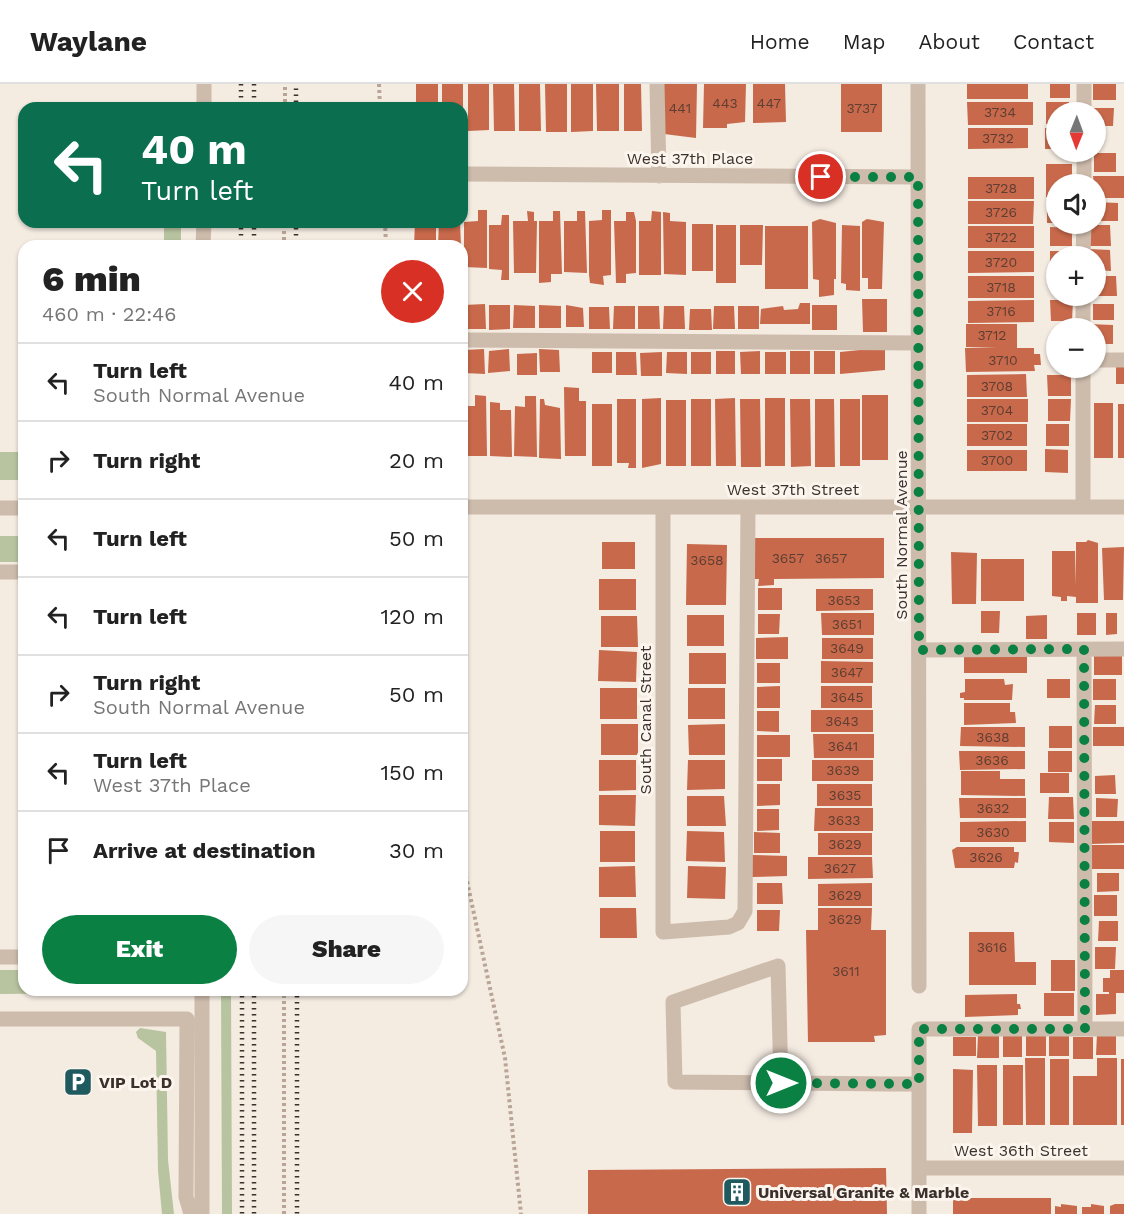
<!DOCTYPE html>
<html lang="en">
<head>
<meta charset="utf-8">
<style>
	body { margin:0; font-family:"Work Sans",sans-serif; background:#f6f6f6; color:#222; height:100vh; display:flex; flex-direction:column; font-size:22px; white-space:nowrap }
	* { box-sizing:border-box; margin:0 }
	p { font-size:20px; color:#767676 }
	.icon { flex:none; width:33px; height:33px; fill:none; stroke:currentColor; stroke-width:2; stroke-linecap:round; stroke-linejoin:round }
	.map { position:relative; flex:1; overflow:hidden }
	.details { position:absolute; left:18px; top:156px; width:450px; height:756px; display:flex; flex-direction:column; background:#fff; border-radius:18px; box-shadow:0 2px 4px #0004 }
	.details>* { flex:none }
	.top-card { position:absolute; left:18px; top:18px; width:450px; height:126px; border-radius:18px; box-shadow:0 2px 4px #0004; background:#0b6e4f; color:#fff; overflow:hidden }
	.needle { width:39px; rotate:181deg }
	.fabs { position:absolute; left:1046px; top:18px; display:grid; gap:12px }
	.fabs a { display:grid; place-items:center; width:60px; height:60px; border-radius:50%; background:#fff; box-shadow:0 2px 4px #0004; font-size:30px }
	.pin { position:absolute; display:grid; place-items:center; width:51px; height:51px; color:#fff; margin:-26px; border:3px solid #fff; border-radius:50%; box-shadow:0 2px 6px #0007 }
	.me { position:absolute; width:66px; margin:-33px; rotate:90deg; stroke-linejoin:round; filter:drop-shadow(0 0 4px #0008) }
	.turn { display:flex; align-items:center; gap:21px; height:126px; padding:0 24px; font-size:27px }
	.turn .icon { width:78px; height:78px; stroke-width:2.5 }
	.turn b { display:block; font-size:42px; line-height:51px }
	.round { display:grid; place-items:center; flex:none; width:63px; height:63px; border-radius:32px; background:#f6f6f6 }
	.summary { display:flex; align-items:center; justify-content:space-between; height:102px; padding:0 24px }
	h1 { font-size:36px; font-weight:800; line-height:45px }
	.primary-button { display:flex; gap:12px; margin-top:auto; padding:12px 24px }
	.primary-button a { flex:1; height:69px; border-radius:36px; background:#0b8043; color:#fff; font-size:24px; font-weight:800; line-height:69px; text-align:center }
	.primary-button a+a { background:#f6f6f6; color:#222 }
	ul { padding:0; list-style:none }
	li { display:flex; align-items:center; gap:18px; height:78px; padding:0 24px; border-top:2px solid #e0e0e0 }
	li div { flex:1 }
	li b { display:block; font-size:22px }
	li em { font-style:normal }
	header { display:flex; align-items:center; gap:36px; box-sizing:border-box; height:84px; padding:0 30px; background:#fff; border-bottom:2px solid #e0e0e0 }
	header strong { font-size:28px }
	nav { display:flex; gap:33px; margin-inline-start:auto; font-size:21px }
	.map>svg:first-child { display:block }
	.green { fill:#b8c4a0 }
	.building { fill:#c8694b }
	.lines { fill:none; stroke-linecap:round; stroke-linejoin:round }
	.path { stroke:#b9a596; stroke-width:4; stroke-dasharray:3 3; stroke-linecap:butt }
	.minor { stroke:#cdbbac; stroke-width:15 }
	.rail { stroke:#3b302b; stroke-width:4.5; stroke-dasharray:1.5 4.5; stroke-linecap:butt }
	.route { stroke:#0b8043; stroke-width:10; stroke-dasharray:0 18 }
	.labels { text-anchor:middle; stroke-width:6; stroke-linejoin:round; paint-order:stroke }
	.number-label { font-size:14px; fill:#5e3e33 }
	.street-label { font-size:16px; fill:#3b302b; stroke:#fbf5ee }
	.poi-label { font-size:16px; font-weight:bold; fill:#3b302b; stroke:#fbf5ee; text-anchor:start }
</style>
</head>
<body>
<header>
<strong>Waylane</strong>
<nav><a>Home</a><a>Map</a><a>About</a><a>Contact</a></nav>
</header>
<div class="map">
<svg width="1124" height="1130" viewBox="0 0 1124 1130">
	<rect width="100%" height="100%" fill="#f4ebe1"/>
	<path class="green" d="M164,138H181V162H164Z
		M0,368H24V396H0Z
		M0,452H24V478H0Z
		M0,886H24V906L197,908L0,910Z
		M221,906H231L232,1130H222Z
		M140,944L166,948L168,1076L174,1130H162L158,1087L156,967L138,954L136,948Z"/>
	<path class="building" d="M416,0H438V24H416Z
		M442,0H463V24H442Z
		M468,0H489V46L468,47Z
		M493,0H514L515,47H494Z
		M519,0H540L541,47H519Z
		M545,0H567V48H546Z
		M571,0H593V47L571,48Z
		M596,0H619V47H597Z
		M624,0H641L642,47H624Z
		M664,0H697L696,54L664,50Z
		M704,0H746L745,38L727,40V44H703Z
		M753,0H785L786,38L753,39Z
		M841,0H882V48H841Z
		M967,0H1028V15H967Z
		M1050,0H1070V14H1050Z
		M1093,0H1116V16H1093Z
		M967,18H1033V41H968Z
		M1046,18H1069V28H1056V40H1046Z
		M1091,24H1114L1113,42H1095V28H1091Z
		M968,44H1028V64L968,65Z
		M1045,44H1056V65H1045Z
		M1094,69H1116V88H1094Z
		M1046,80H1072V100H1056V113H1046Z
		M1093,92H1124V114H1095Z
		M968,93H1034V115H968Z
		M968,117H1034L1033,140H968Z
		M1047,118H1056V139H1047Z
		M1095,118L1118,119V137H1095Z
		M478,126H487V184L464,183V138L478,137Z
		M602,126H611V191L603,192L604,201L590,199L589,191V137L602,136Z
		M527,127L534,128V137H537L536,189H514L513,137H528Z
		M553,127H560L562,190H551V198L539,199V137H553Z
		M577,127H585L587,189L564,188V137H577Z
		M652,127L661,128V191H639V137H651Z
		M626,128H634L636,137V189L626,190V199H616L614,137H626Z
		M663,128L670,129V137L686,138V191L664,190Z
		M502,131H509V196H501L502,186L489,185V141H501Z
		M820,135L836,139V195H834V211L819,213V196L813,195L812,138Z
		M867,135L884,138L882,205H868V194H862V138Z
		M415,138H436V162H414Z
		M439,138H460L461,162H438Z
		M692,140H713V187H692Z
		M716,141H736V199H716Z
		M740,141H763L762,181H740Z
		M842,141L860,142V207L846,206V200L841,199Z
		M1088,141H1110L1111,162H1088Z
		M765,142H808V205H765Z
		M968,142H1034V164H968Z
		M1050,143L1072,144V162H1050Z
		M1089,165L1110,166L1111,187L1095,186V172H1089Z
		M968,167H1034V188L968,189Z
		M1050,167H1072V172H1056V187H1050Z
		M968,192H1034V214H968Z
		M1095,192H1116L1117,212H1095Z
		M862,215H887V248H863Z
		M1034,216V238L968,239V217Z
		M1050,216H1073L1072,237H1051Z
		M800,219H810V240H760L761,225L783,222L784,226L798,225Z
		M485,220L486,245H464V221Z
		M1093,220H1114V236H1093Z
		M489,221H510V245L489,246Z
		M514,221L535,222V244H513Z
		M539,221L561,222V244H539Z
		M566,221L583,224L584,243H566Z
		M812,221H837V246H812Z
		M614,222H635V245H613Z
		M638,222H659L660,245H638Z
		M664,222H684L685,245H663Z
		M714,222H734L735,245H713Z
		M738,222H759V245H738Z
		M589,223H609L610,245H589Z
		M690,225H711L712,246H689Z
		M966,240H1017V264H1034V270H1040L1041,281H1034L1035,287L966,288L965,264H997L966,263Z
		M1088,240L1113,241V260H1095V244H1088Z
		M484,265L485,290L464,289V266Z
		M509,265L510,287L488,289L489,267Z
		M539,265L559,266L560,288H540Z
		M860,266H885V286L840,290V268Z
		M716,267H735V290H716Z
		M760,267V290H741L740,268Z
		M790,267H810V290H790Z
		M814,267H835V290H814Z
		M592,268H612V289H592Z
		M616,268H636L637,291H616Z
		M662,268V292H641L640,269Z
		M667,268H687V290L666,289Z
		M691,268H711V290H691Z
		M765,268H786V290H765Z
		M537,269V291H517V270Z
		M1116,281H1124V300H1116Z
		M1026,290L1027,313H967V291Z
		M1047,291H1071V312H1048Z
		M564,303L579,304V317H586V372H565Z
		M475,311L486,312L487,372H465V322H475Z
		M862,311H888V376H862Z
		M525,312H536L537,373L514,372L515,322L525,323Z
		M661,314V380L642,384V315Z
		M735,314L736,382H716L715,315Z
		M765,314H785V382H765Z
		M540,315H544L545,321L560,324L561,375L539,374Z
		M617,315H636V384H628L629,379H617Z
		M691,315H711V382H691Z
		M740,315H760L761,383H741Z
		M790,315H810L811,382L791,383Z
		M815,315H834L835,383H815Z
		M840,315H860V382H840Z
		M967,315H1028V338H967Z
		M1048,315H1071L1070,337H1048Z
		M666,316H686V382H666Z
		M490,318L500,319V326H511L512,373L490,372Z
		M1094,319H1113V374H1094Z
		M592,320H612V382H592Z
		M1118,320H1124V374H1118Z
		M967,340H1027V362H967Z
		M1046,340H1069V362H1046Z
		M1045,365L1068,366V389L1045,388Z
		M967,366H1027V387H967Z
		M755,454H884V494L774,495V501L758,502L759,495H754Z
		M1088,456L1098,459V519H1076V513L1067,512V517H1061V513L1052,512V467H1075L1076,502V458H1086Z
		M602,458H635V485H602Z
		M687,460L727,461L726,521H686Z
		M1124,463L1123,516H1104L1102,464Z
		M951,468L977,469L976,520H952Z
		M981,475H1024V517H981Z
		M599,495H636V526H599Z
		M758,504H782V526H758Z
		M816,505H873V526L816,527Z
		M981,527H1000L999,549H981Z
		M821,529H874V551H822Z
		M1077,529H1096V551H1077Z
		M1106,529H1117V550L1106,551Z
		M758,530H780L779,550H758Z
		M687,531H724V562H687Z
		M1047,531V555H1026V532Z
		M601,532H637L638,563H601Z
		M788,553V575H756V554Z
		M822,554H873V575H822Z
		M599,566L637,568L636,598L598,597Z
		M689,569H726V600H689Z
		M964,569L1027,572V589H964Z
		M1094,570H1122V591H1094Z
		M821,577L873,578V599H821Z
		M757,579H780V599H757Z
		M965,595H1004L1005,601L1013,600L1012,616H964V614H960V609L965,608Z
		M1047,595H1070V614H1047Z
		M1093,595H1116V616H1093Z
		M780,602V624H757V603Z
		M821,602H872V624H821Z
		M600,604H637V635H600Z
		M688,604H725V635H688Z
		M964,619H1010V628H1015L1016,639L964,641Z
		M1095,621H1116V640H1094Z
		M811,626H873V648H811Z
		M757,627H779V648L757,647Z
		M601,640H638V671H601Z
		M725,640V671H689L688,641Z
		M1049,642H1072V664H1049Z
		M961,643H1025V663L960,662Z
		M1093,643H1124V662H1093Z
		M813,650H874V674H814Z
		M757,651H790V673H757Z
		M959,667H1025V685L960,686Z
		M1048,667H1072V688H1048Z
		M757,675H782V697H757Z
		M599,676H636V706L599,707Z
		M688,676H725V705L687,706Z
		M812,676H873V697H812Z
		M961,687H1000V695H1025V712L961,711Z
		M1040,689H1069V709H1040Z
		M1115,691L1116,710H1095V692Z
		M757,700H780V721L757,722Z
		M817,700H872V722H817Z
		M599,711H636L635,742L599,741Z
		M687,712H724L726,742H687Z
		M1049,713H1073L1074,735H1048Z
		M959,714H1026V734H960Z
		M1096,714L1118,715L1117,733H1096Z
		M815,724H873V747H814Z
		M757,725H779V746L757,747Z
		M1026,737V758H960V738Z
		M1092,737H1124V759L1091,760Z
		M1049,738H1074V759L1049,758Z
		M600,747H635V778H600Z
		M687,747L724,748L725,778L686,777Z
		M754,748L780,749V769H754Z
		M818,749H872V771H818Z
		M1091,761H1124V785H1091Z
		M957,763H1014V768H1019L1018,779L1015,778L1014,784H955L952,766Z
		M752,771L787,772V792L752,793Z
		M808,773H872L873,794L808,795Z
		M635,782L636,813H599V783Z
		M688,782L726,783L725,815L687,814Z
		M1097,789H1119V807L1097,808Z
		M757,799H782L783,820H757Z
		M872,799V822H818V800Z
		M1094,811H1117V832H1094Z
		M600,824H636L637,854H600Z
		M818,824H872L871,846H886V951L874,952L875,958H808L806,846H818Z
		M757,826H780L779,847H757Z
		M1099,837H1118V857H1098Z
		M969,848H1014L1015,878H1036V901H969Z
		M1095,863H1116L1115,885H1095Z
		M1051,876H1075V907H1051Z
		M1110,886H1124V909H1116V930L1096,931V910H1109V908H1103V894H1110Z
		M1044,909H1074V932H1044Z
		M1017,910V920H1020L1021,925H1018V931L965,933V911Z
		M1097,950H1116V971H1096Z
		M978,951H999V974H977Z
		M1026,951H1046V972H1026Z
		M1049,951H1069V972H1049Z
		M1003,952H1022V973H1003Z
		M953,953H976V972H953Z
		M1073,953H1093V975H1073Z
		M1025,974H1045V1041H1026Z
		M1097,974H1117V1041H1073V992H1097Z
		M1050,975H1069V1041H1050Z
		M1121,975H1124V1041H1121Z
		M977,981H997V1042H978Z
		M1003,981H1023V1041H1003Z
		M953,985L973,986L972,1049H953Z
		M886,1084L887,1130H588V1086Z
		M953,1114H1051V1130H953Z
		M1061,1120L1077,1122V1130H1055V1122L1061,1123Z
		M1091,1120L1104,1122V1130H1082V1123H1091Z
		M1115,1120H1124V1130H1110V1122Z"/>
	<g class="lines">
		<path class="path" d="M379,0L380,24
			M285,24V0
			M385,138L386,162
			M284,162V138
			M462,774L505,974L521,1130
			M284,1130V906"/>
		<path class="minor" d="M657,0L659,92
			M918,0L919,902
			M204,24V0
			M1084,28V0
			M462,90L918,93
			M1084,100V68
			M203,162L204,138
			M1083,172L1084,140
			M1083,244V212
			M462,256L918,259
			M1095,276H1124
			M462,423H1124
			M663,423V848L729,843L738,839L745,827L748,423
			M1083,423V284
			M0,424H24
			M0,488H24
			M1084,565L1085,945
			M919,566L1124,565
			M0,873H24
			M0,935H187L186,1113L191,1130
			M781,999L778,882L673,918L675,998L892,1000H919
			M919,1084H1124
			M202,1130V906
			M919,1130V945H1124"/>
		<path class="rail" d="M241,0V24
			M254,0V24
			M296,24V0
			M241,138V162
			M254,138V162
			M296,138V162
			M242,906V1130
			M254,906V1130
			M297,906V1130"/>
	</g>
	<g class="lines">
		<path class="route" d="M781,999L919,1000V945H1085L1084,565L919,566L918,93H821"/>
	</g>
	<defs>
		<g id="parking-square" transform="scale(1.5)"><rect x="-9" y="-9" width="18" height="18" rx="4" fill="#1f5a5e" stroke="#fbf5ee"/><path d="M-3.5-5.5H1a3.5 3.5 0 0 1 0 7H-1V5.5H-3.5ZM-1-3.4V-.6H.8a1.4 1.4 0 0 0 0-2.8Z" fill="#fff"/></g>
		<g id="building-square" transform="scale(1.5)"><rect x="-9" y="-9" width="18" height="18" rx="4" fill="#1f5a5e" stroke="#fbf5ee"/><path d="M-4-6H4V6H1V3H-1V6H-4ZM-2.5-4.3h1.7v1.8h-1.7ZM.8-4.3h1.7v1.8H.8ZM-2.5-1h1.7V.8h-1.7ZM.8-1h1.7V.8H.8Z" fill="#fff"/></g>
	</defs>
	<g fill-rule="evenodd">
		<use href="#parking-square" x="78" y="998"/>
		<use href="#building-square" x="737" y="1108"/>
	</g>
	<g class="labels">
		<g class="number-label">
			<text x="725" y="24">443</text>
			<text x="769" y="24">447</text>
			<text x="680" y="29">441</text>
			<text x="862" y="29">3737</text>
			<text x="1000" y="33">3734</text>
			<text x="998" y="59">3732</text>
			<text x="1001" y="109">3728</text>
			<text x="1001" y="133">3726</text>
			<text x="1001" y="158">3722</text>
			<text x="1001" y="183">3720</text>
			<text x="1001" y="208">3718</text>
			<text x="1001" y="232">3716</text>
			<text x="992" y="256">3712</text>
			<text x="1003" y="281">3710</text>
			<text x="997" y="307">3708</text>
			<text x="997" y="331">3704</text>
			<text x="997" y="356">3702</text>
			<text x="997" y="381">3700</text>
			<text x="788" y="479">3657</text>
			<text x="831" y="479">3657</text>
			<text x="707" y="481">3658</text>
			<text x="844" y="521">3653</text>
			<text x="847" y="545">3651</text>
			<text x="847" y="569">3649</text>
			<text x="847" y="593">3647</text>
			<text x="847" y="618">3645</text>
			<text x="842" y="642">3643</text>
			<text x="993" y="658">3638</text>
			<text x="843" y="667">3641</text>
			<text x="992" y="681">3636</text>
			<text x="843" y="691">3639</text>
			<text x="845" y="716">3635</text>
			<text x="993" y="729">3632</text>
			<text x="844" y="741">3633</text>
			<text x="993" y="753">3630</text>
			<text x="845" y="765">3629</text>
			<text x="986" y="778">3626</text>
			<text x="840" y="789">3627</text>
			<text x="845" y="816">3629</text>
			<text x="845" y="840">3629</text>
			<text x="992" y="868">3616</text>
			<text x="846" y="892">3611</text>
		</g>
		<g class="street-label">
			<text x="690" y="80">West 37th Place</text>
			<text x="793" y="411">West 37th Street</text>
			<text transform="translate(901 451) rotate(-90)" y="6">South Normal Avenue</text>
			<text transform="translate(645 636) rotate(-90)" y="6">South Canal Street</text>
			<text x="1021" y="1072">West 36th Street</text>
		</g>
		<g class="poi-label">
			<text x="99" y="1004">VIP Lot D</text>
			<text x="758" y="1114">Universal Granite &amp; Marble</text>
		</g>
	</g>
</svg>
<div class="fabs">
<a><svg class="needle" viewBox="-14 -14 28 28"><path d="M0-13l5 13h-10z" fill="#e53935"/><path d="M0 13l5-13h-10z" fill="#767676"/></svg></a>
<a><svg class="icon" aria-label="sound" viewBox="0 0 24 24"><path d="M4 9h4l5-4v14l-5-4H4zM17 9q2 3 0 6"/></svg></a>
<a>+</a>
<a>−</a>
</div>
<div class="pin" style="left:821px;top:93px;background:#d93025"><svg class="icon" aria-label="arrive" viewBox="0 0 24 24"><path d="M6 21V4h12l-3 4 3 4H6"/></svg></div>
<svg class="me" style="left:781px;top:999px" viewBox="-20 -20 40 40"><circle r="17" fill="#0b8043" stroke="#fff" stroke-width="3"/><path d="M0-11L8 9 0 5-8 9z" fill="#fff"/></svg>
<div class="top-card">
<div class="turn"><svg class="icon" aria-label="left" viewBox="0 0 24 24"><path d="M17 20v-9H6M10 6l-5 5 5 5"/></svg><div><b>40 m</b>Turn left</div></div>
</div>
<section class="details">
<div class="summary"><div><h1>6 min</h1><p>460 m · 22:46</p></div><a class="round" style="background:#d93025;color:#fff"><svg class="icon" aria-label="close" viewBox="0 0 24 24"><path d="M6 6l12 12M18 6L6 18"/></svg></a></div>
<ul>
<li><svg class="icon" aria-label="left" viewBox="0 0 24 24"><path d="M17 20v-9H6M10 6l-5 5 5 5"/></svg><div><b>Turn left</b><p>South Normal Avenue</p></div><em>40 m</em></li>
<li><svg class="icon" aria-label="right" viewBox="0 0 24 24"><path d="M7 20v-9h11M14 6l5 5-5 5"/></svg><div><b>Turn right</b></div><em>20 m</em></li>
<li><svg class="icon" aria-label="left" viewBox="0 0 24 24"><path d="M17 20v-9H6M10 6l-5 5 5 5"/></svg><div><b>Turn left</b></div><em>50 m</em></li>
<li><svg class="icon" aria-label="left" viewBox="0 0 24 24"><path d="M17 20v-9H6M10 6l-5 5 5 5"/></svg><div><b>Turn left</b></div><em>120 m</em></li>
<li><svg class="icon" aria-label="right" viewBox="0 0 24 24"><path d="M7 20v-9h11M14 6l5 5-5 5"/></svg><div><b>Turn right</b><p>South Normal Avenue</p></div><em>50 m</em></li>
<li><svg class="icon" aria-label="left" viewBox="0 0 24 24"><path d="M17 20v-9H6M10 6l-5 5 5 5"/></svg><div><b>Turn left</b><p>West 37th Place</p></div><em>150 m</em></li>
<li><svg class="icon" aria-label="arrive" viewBox="0 0 24 24"><path d="M6 21V4h12l-3 4 3 4H6"/></svg><div><b>Arrive at destination</b></div><em>30 m</em></li>
</ul>
<div class="primary-button"><a>Exit</a><a>Share</a></div>
</section>
</div>
</body>
</html>
